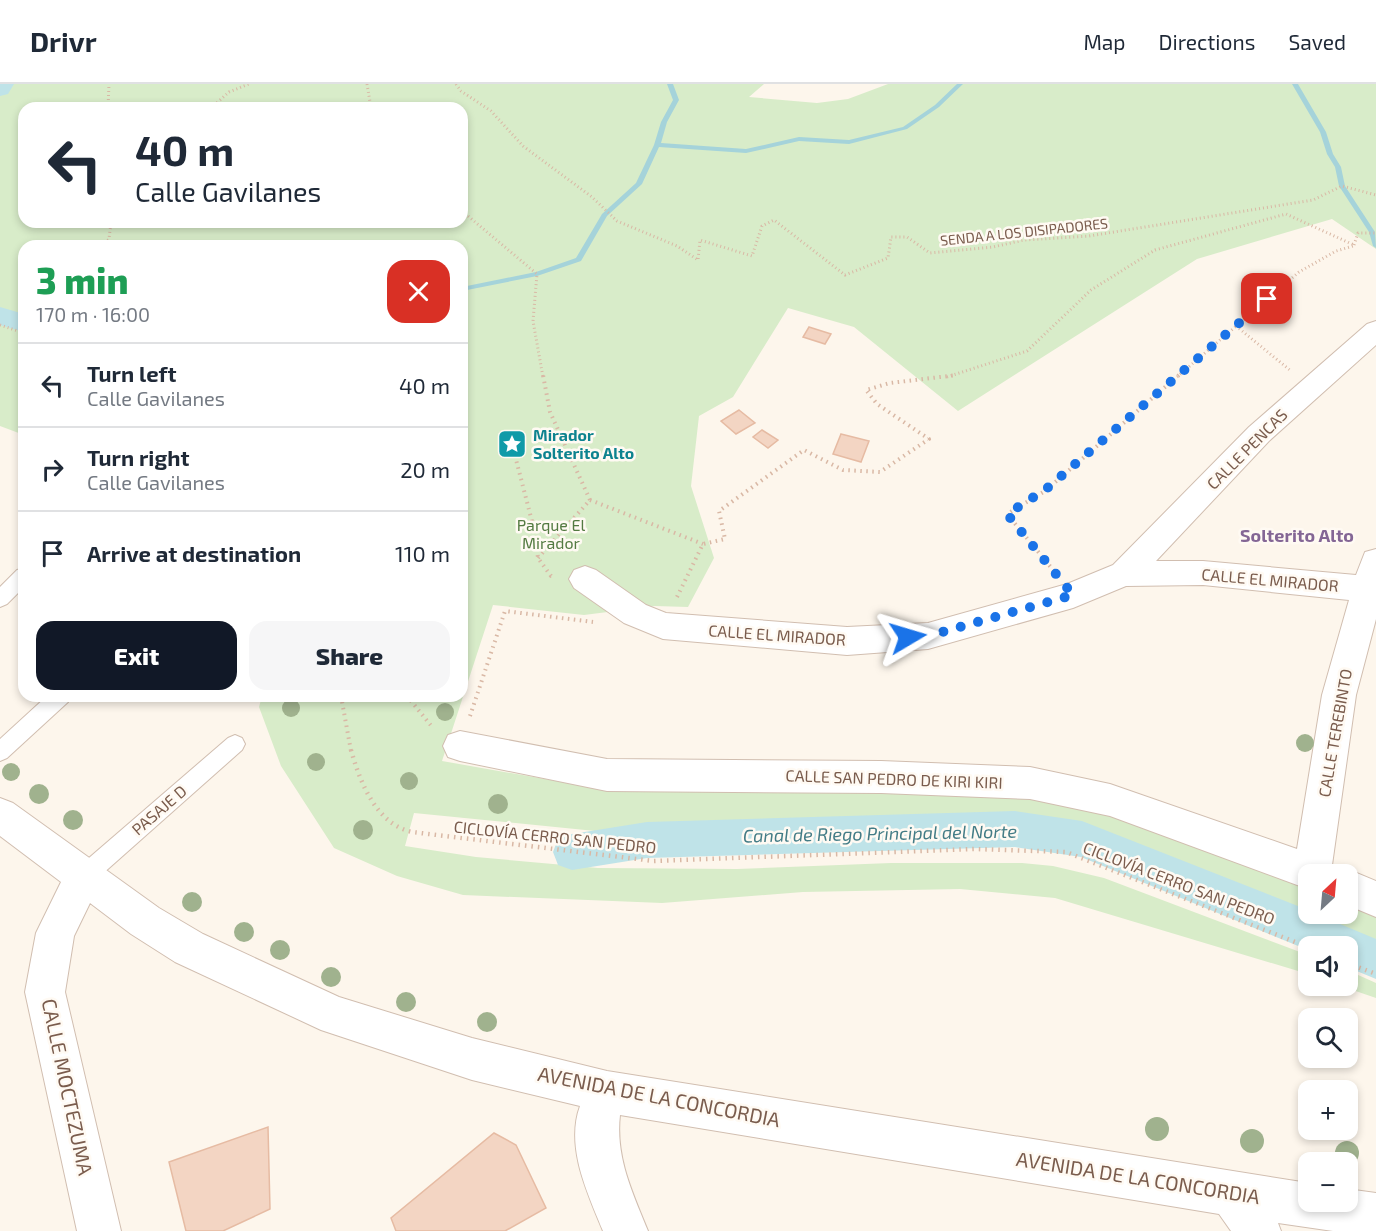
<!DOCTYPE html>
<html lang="en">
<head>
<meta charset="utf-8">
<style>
	body { margin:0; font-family:"Exo 2",sans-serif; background:#f6f6f7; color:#1f2937; height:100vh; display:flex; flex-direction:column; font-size:22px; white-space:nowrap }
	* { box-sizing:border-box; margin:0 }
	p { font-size:20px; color:#747a83 }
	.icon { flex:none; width:33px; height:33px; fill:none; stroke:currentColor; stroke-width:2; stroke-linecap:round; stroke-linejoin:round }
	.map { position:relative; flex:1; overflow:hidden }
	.sheet { position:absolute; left:18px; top:156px; width:450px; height:462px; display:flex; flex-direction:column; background:#fff; border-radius:18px; box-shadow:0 3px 9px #0003 }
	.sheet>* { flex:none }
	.hud { position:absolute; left:18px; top:18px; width:450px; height:126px; border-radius:18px; box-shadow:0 3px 9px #0003; background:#fff; color:#1f2937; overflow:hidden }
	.needle { width:39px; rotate:26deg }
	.buttons { position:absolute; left:1298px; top:780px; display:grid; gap:12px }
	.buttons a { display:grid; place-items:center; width:60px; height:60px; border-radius:12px; background:#fff; box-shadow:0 3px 9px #0003; font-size:30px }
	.pin { position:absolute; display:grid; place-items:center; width:51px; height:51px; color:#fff; margin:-26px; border-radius:12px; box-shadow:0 3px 9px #0006 }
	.me { position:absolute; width:66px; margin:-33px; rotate:83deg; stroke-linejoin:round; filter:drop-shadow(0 0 4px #0008) }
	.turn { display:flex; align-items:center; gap:21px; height:126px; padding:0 18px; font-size:27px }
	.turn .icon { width:78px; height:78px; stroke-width:2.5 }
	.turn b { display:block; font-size:42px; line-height:51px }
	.round { display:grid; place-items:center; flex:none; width:63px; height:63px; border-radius:18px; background:#f6f6f7 }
	.headline { display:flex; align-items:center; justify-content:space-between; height:102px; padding:0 18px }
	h1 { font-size:36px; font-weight:800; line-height:45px; color:#1e9e55 }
	.action { display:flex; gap:12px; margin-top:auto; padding:12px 18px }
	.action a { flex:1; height:69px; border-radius:18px; background:#111827; color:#fff; font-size:24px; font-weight:800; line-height:69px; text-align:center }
	.action a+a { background:#f6f6f7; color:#1f2937 }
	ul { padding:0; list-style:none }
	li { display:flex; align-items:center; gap:18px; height:84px; padding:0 18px; border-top:2px solid #e0e1e3 }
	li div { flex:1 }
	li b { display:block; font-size:22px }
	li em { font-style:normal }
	header { display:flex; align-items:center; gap:36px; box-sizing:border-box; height:84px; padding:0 30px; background:#fff; border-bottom:2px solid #e0e1e3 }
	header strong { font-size:28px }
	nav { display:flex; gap:33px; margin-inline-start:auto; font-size:21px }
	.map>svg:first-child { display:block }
	.green { fill:#d8ecc9; fill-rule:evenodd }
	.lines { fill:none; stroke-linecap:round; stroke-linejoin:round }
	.stream { fill:#a5d3da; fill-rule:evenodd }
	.canal { fill:#bfe3e8; fill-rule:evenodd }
	.building { fill:#f3d5c3; stroke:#e6bba3; stroke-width:1.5 }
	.lane-casing { stroke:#d1beb0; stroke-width:2 }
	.street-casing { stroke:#d1beb0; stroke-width:2 }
	.path-far2 { stroke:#d9b8a5; stroke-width:3; stroke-dasharray:1 3; stroke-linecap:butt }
	.path-far1 { stroke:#d9b8a5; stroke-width:4; stroke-dasharray:1.5 4.5; stroke-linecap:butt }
	.path { stroke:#d9b8a5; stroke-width:4.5; stroke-dasharray:1.5 5; stroke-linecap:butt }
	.lane { fill:#fff; fill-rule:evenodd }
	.street { fill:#fff; fill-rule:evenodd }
	.tree { fill:#a0b28e }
	.route { stroke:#1a73e8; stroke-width:10; stroke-dasharray:0 18 }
	.labels { text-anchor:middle; stroke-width:5; stroke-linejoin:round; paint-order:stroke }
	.far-street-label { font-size:14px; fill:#7a5c4d; stroke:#fffaf3 }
	.culture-label { font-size:16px; font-weight:bold; fill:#0d838f; stroke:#fffaf3; text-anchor:start }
	.street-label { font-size:16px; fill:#7a5c4d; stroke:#fffaf3 }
	.park-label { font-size:16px; fill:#537a41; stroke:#fffaf3 }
	.neighbourhood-label { font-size:18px; font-weight:bold; fill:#846695; stroke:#fffaf3 }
	.water-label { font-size:18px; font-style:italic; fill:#437c86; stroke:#fffaf3 }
	.near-street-label { font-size:20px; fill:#7a5c4d; stroke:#fffaf3 }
</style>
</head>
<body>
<header>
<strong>Drivr</strong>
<nav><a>Map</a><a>Directions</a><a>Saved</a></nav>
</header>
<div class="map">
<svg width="1376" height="1147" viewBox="0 0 1376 1147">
	<rect width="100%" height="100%" fill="#fdf6ec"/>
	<path class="green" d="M0,0H764L749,13L817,19L848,15L888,0H1376V165L1332,135L1197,175L958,327L854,243L788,224L733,313L699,332L691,402L714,474L688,523L655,522L584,531L493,521L442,677L608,706L954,709L1067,718L1159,747L1308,801V830H1347V818L1376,831V867L1088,749L1051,740L1010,735L595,747L414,729L405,762L476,773L598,784L737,785L891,779H1022L1053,782L1104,794L1308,871V890L1055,814L960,805L803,808L662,819L463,811L397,792L334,764L281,682L259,623L262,612H462V162H24V351L0,342ZM24,24H462V138H24Z
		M1347,886L1376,899V914L1341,902H1347Z"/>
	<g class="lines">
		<path class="stream" d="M667,0H673L679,16L667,38L661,59L746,65L799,53L849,56L903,43L935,21L957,0H963L939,23L907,45L849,60L799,57L746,69L659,63L642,100L607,132L581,177L537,192L462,207V203L536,188L576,174L602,130L636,99L654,61L661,38L673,16Z
			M1292,0H1298L1326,48L1333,70L1341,83L1345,102L1375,148L1376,164L1373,162L1369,148L1339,102L1335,83L1327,70L1320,48Z"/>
		<path class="canal" d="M0,0H14L8,10L0,12Z
			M0,223L24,230V248L0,241Z
			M1015,727L1082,737L1308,826V830H1316L1376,855V895L1347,883V862H1308V866L1081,773L1015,763L647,774L572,786L558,781L553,768L558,755L572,750L647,738Z"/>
	</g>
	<path class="building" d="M809,243L831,250L825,260L803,253Z
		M739,326L755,339L736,350L721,337Z
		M762,346L778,356L768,364L753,353Z
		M841,350L869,357L861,378L833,370Z
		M268,1043L270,1125L223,1147H186L169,1078Z
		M494,1049L516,1061L546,1124L505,1147H396L391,1134Z"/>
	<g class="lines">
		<g class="lane-casing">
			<path id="lane" d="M24,484V503L7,520L0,523V503L17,486Z
				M47,612H71L68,618L7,674L0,677V655Z
				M235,651L242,654L245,660L242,666L91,800L83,804L75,800L72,793L75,786L228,654Z"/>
		</g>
		<g class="street-casing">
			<path id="street" d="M1376,237V261L1269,357L1156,477H1203L1356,491L1365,468L1376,465V535L1356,611L1332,781L1336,789L1347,785L1376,797V833L1347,821V790H1308V805L1110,732L1030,715L881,709L607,707L460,677L448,673L443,662L448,651L460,647L607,675L881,677L1030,683L1110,700L1297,765L1322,611L1349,516L1203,501L1126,502L1073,524L928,565L847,571L663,555L624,539L574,504L569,495L574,486L585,482L596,486L646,521L666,529L847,543L928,539L1067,500L1113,481L1249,343L1367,240Z
				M0,714L13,719L159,824L203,850L339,913L472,954L607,987L1308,1099V1118H1347V1105L1376,1109V1147H1333L1278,1139L1281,1147H1231L1219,1130L620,1031C615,1073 633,1110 648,1147H603C588,1110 565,1063 580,1022L472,996L321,946L175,878L131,850L90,819L74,852L65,908L121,1147H77L25,908L36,849L61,798L0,752Z"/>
		</g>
		<path class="path-far2" d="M367,0L371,24
			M456,0L461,7L491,27L523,62L592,113L617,137L677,162L698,176L700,156L752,172L762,142L774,136L845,191L888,174L891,153H907L930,169L993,163L1024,156L1089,152L1313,116L1342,102L1376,111
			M108,24L109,0
			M211,24L229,8L249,0
			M462,127L537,190L533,237L543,293
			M1354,161L1358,149H1376
			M102,162L109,155L111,138
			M0,241L24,249
			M1236,242L1291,287
			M19,247L24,242
			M947,293L1027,267L1091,206L1155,166L1286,130L1354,161
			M1177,293L1299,188L1336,167L1353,162"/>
		<path class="path-far1" d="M512,360L535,449L538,474L551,492H554
			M590,416L703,460
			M538,474L590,416L550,328L543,291
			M1054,487L1007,430L1045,407L1179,291
			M677,513L703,460L725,455L719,427L804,366L843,386L880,388L929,355L877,320L866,306L890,299L957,291
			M341,612L351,667
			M407,612L433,644
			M470,632L505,527L593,538"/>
		<path class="path" d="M351,666C360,698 376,740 412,748L654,777L975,765L1066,768L1308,863
			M1347,879L1376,890"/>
		<use href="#lane" class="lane"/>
		<use href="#street" class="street"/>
	</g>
	<g class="tree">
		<circle cx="291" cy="624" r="9"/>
		<circle cx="445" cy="628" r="9"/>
		<circle cx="1305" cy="659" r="9"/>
		<circle cx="316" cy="678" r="9"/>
		<circle cx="11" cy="688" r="9"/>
		<circle cx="409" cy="697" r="9"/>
		<circle cx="39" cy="710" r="10"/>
		<circle cx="498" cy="720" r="10"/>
		<circle cx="73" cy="736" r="10"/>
		<circle cx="363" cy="746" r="10"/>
		<circle cx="192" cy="818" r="10"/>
		<circle cx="244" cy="848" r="10"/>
		<circle cx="280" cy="866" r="10"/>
		<circle cx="331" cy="893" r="10"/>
		<circle cx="406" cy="918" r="10"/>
		<circle cx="487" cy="938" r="10"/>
		<circle cx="1157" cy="1045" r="12"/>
		<circle cx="1252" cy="1057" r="12"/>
		<circle cx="1347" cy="1069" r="12"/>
	</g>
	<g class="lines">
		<path class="route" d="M908,553L928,552L1073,511L1007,430L1045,406L1267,215"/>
	</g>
	<defs>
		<g id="sight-square" transform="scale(1.5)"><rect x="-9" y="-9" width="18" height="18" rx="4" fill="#0f9aa8" stroke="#fffaf3"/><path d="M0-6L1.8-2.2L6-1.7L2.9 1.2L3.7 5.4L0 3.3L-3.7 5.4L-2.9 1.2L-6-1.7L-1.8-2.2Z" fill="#fff"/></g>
	</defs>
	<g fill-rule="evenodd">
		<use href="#sight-square" x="512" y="360"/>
	</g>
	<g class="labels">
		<g class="far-street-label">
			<text transform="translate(1024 148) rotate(-6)" y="5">SENDA A LOS DISIPADORES</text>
		</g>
		<g class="culture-label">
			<text x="533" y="357">Mirador<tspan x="533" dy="18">Solterito Alto</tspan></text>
		</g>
		<g class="street-label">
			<text transform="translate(1247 365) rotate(-45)" y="6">CALLE PENCAS</text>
			<text transform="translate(1270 496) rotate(5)" y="6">CALLE EL MIRADOR</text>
			<text transform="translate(777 551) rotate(4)" y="6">CALLE EL MIRADOR</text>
			<text transform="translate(1335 649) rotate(-80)" y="6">CALLE TEREBINTO</text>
			<text transform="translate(894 695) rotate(2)" y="6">CALLE SAN PEDRO DE KIRI KIRI</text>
			<text transform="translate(159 726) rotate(-41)" y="6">PASAJE D</text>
			<text transform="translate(555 753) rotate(6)" y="6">CICLOVÍA CERRO SAN PEDRO</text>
			<text transform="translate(1179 799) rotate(21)" y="6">CICLOVÍA CERRO SAN PEDRO</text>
		</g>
		<g class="park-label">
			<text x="551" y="447">Parque El<tspan x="551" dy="18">Mirador</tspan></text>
		</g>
		<g class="neighbourhood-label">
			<text x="1297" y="458">Solterito Alto</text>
		</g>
		<g class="water-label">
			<text transform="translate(880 750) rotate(-1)" y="6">Canal de Riego Principal del Norte</text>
		</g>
		<g class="near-street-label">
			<text transform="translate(67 1003) rotate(78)" y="7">CALLE MOCTEZUMA</text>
			<text transform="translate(659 1013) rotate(11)" y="7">AVENIDA DE LA CONCORDIA</text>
			<text transform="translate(1138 1094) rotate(9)" y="7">AVENIDA DE LA CONCORDIA</text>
		</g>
	</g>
</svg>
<div class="buttons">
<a><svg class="needle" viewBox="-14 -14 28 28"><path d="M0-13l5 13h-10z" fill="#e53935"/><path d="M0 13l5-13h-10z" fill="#747a83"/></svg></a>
<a><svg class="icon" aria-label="sound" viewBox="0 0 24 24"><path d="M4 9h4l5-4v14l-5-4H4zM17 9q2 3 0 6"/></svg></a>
<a><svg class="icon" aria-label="search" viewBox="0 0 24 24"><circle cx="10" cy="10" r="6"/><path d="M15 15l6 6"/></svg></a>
<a>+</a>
<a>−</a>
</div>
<div class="pin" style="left:1267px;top:215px;background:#d93025"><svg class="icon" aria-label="arrive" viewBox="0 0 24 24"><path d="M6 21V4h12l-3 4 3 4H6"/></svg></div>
<svg class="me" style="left:908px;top:553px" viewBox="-20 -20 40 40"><path d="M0-17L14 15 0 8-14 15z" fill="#1a73e8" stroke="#fff" stroke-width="4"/></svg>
<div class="hud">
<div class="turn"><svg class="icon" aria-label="left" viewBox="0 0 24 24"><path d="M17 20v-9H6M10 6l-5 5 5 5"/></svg><div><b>40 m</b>Calle Gavilanes</div></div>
</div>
<section class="sheet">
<div class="headline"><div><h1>3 min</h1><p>170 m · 16:00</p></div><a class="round" style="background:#d93025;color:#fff"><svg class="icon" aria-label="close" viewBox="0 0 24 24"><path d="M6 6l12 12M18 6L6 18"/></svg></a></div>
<ul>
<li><svg class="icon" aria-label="left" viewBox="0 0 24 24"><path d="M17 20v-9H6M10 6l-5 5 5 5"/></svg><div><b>Turn left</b><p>Calle Gavilanes</p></div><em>40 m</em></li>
<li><svg class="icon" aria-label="right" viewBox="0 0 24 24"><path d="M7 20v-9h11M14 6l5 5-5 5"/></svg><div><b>Turn right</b><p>Calle Gavilanes</p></div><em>20 m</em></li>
<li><svg class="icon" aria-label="arrive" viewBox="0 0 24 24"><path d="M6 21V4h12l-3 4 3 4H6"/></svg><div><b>Arrive at destination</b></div><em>110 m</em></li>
</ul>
<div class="action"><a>Exit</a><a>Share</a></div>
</section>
</div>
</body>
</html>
